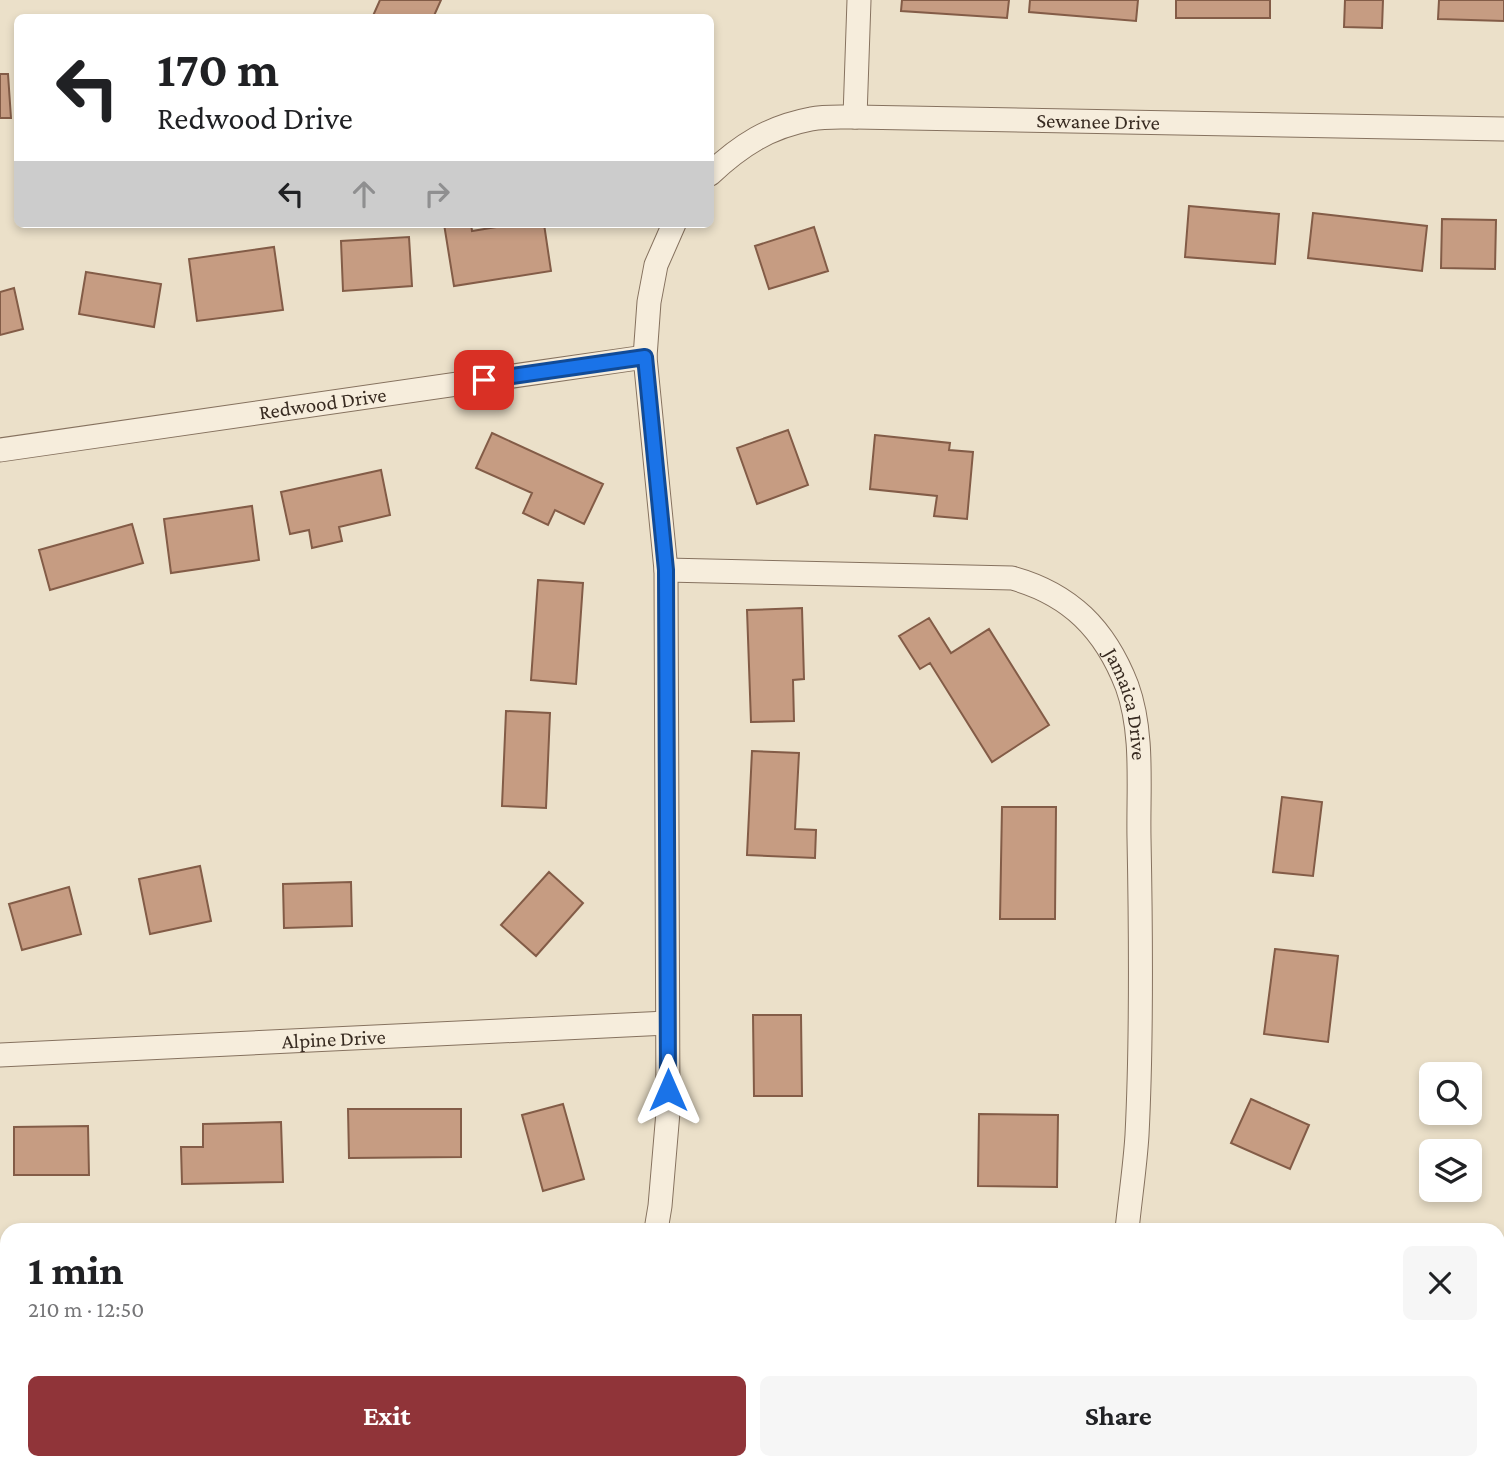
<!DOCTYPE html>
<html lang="en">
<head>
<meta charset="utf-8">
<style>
	body { margin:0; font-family:"Crimson Pro",serif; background:#f6f6f6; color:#202124; height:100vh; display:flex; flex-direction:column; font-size:26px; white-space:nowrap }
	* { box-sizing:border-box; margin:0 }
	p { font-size:23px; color:#757577 }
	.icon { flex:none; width:38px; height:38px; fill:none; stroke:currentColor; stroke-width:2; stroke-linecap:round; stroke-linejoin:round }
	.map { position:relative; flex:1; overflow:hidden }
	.sheet { position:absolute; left:0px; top:1223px; width:1505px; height:247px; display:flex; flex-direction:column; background:#fff; border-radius:21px 21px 0 0; box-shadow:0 4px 10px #0003 }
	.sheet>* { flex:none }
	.guide { position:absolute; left:14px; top:14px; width:700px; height:214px; border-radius:10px; box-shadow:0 4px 10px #0003; background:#fff; color:#202124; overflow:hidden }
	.buttons { position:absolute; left:1419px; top:1062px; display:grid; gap:14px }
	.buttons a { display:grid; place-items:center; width:63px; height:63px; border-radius:10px; background:#fff; box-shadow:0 4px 10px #0003; font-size:35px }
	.pin { position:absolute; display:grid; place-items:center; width:60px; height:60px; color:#fff; margin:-30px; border-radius:14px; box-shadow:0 4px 10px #0006 }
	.me { position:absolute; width:77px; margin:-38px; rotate:0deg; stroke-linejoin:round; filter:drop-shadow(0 0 5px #0008) }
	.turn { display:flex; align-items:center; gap:24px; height:147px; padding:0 28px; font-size:32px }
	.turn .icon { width:91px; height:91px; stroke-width:2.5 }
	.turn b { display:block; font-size:49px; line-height:60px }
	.lanes { display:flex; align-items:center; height:66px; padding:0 28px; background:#0003; justify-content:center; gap:35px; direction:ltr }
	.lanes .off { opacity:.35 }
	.round { display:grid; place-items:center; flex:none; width:74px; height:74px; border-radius:10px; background:#f6f6f6 }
	.headline { display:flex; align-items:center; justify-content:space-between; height:119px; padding:0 28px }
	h1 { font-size:42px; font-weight:700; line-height:52px }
	.cta { display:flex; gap:14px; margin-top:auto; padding:14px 28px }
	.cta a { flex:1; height:80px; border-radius:10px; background:#903439; color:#fff; font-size:28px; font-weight:700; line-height:80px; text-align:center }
	.cta a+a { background:#f6f6f6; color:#202124 }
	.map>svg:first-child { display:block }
	.building { fill:#c69c82; stroke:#835c47; stroke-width:2 }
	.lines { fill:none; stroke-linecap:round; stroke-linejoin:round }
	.minor-casing { stroke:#86725f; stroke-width:25 }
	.minor { stroke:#f6eddc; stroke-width:23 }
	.route-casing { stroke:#114b97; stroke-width:18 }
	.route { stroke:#1a73e8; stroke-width:12 }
	.labels { text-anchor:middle; stroke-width:7; stroke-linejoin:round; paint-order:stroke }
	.street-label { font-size:21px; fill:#382b21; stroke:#f3ead8 }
</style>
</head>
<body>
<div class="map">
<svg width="1504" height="1469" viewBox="0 0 1504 1469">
	<rect width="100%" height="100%" fill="#ebe0c9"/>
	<path class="building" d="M380,0H441L433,18H372Z
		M902,0H1009L1007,18L901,11Z
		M1030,0H1138L1136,21L1029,12Z
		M1176,0H1270V18H1176Z
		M1345,0H1383L1382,28L1344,27Z
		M1439,0H1504V21L1438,19Z
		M0,74H8L11,118H0Z
		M1189,206L1279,214L1275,264L1185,257Z
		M1313,213L1427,226L1422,271L1308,258Z
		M1442,219L1496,220L1495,269L1441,268Z
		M444,224H471L472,231L515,224H544L551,271L454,286Z
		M814,227L828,271L769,289L755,246Z
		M409,237L412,286L343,291L341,241Z
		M274,247L283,310L197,321L189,259Z
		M86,272L161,284L154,327L79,314Z
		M14,288L23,329L0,335V292Z
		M788,430L808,485L757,504L737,448Z
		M492,433L603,484L584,524L555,510L548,525L523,513L532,493L476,468Z
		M875,435L950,443L949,450L973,452L967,519L934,516L937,496L870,489Z
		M381,470L390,515L339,527L342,541L312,548L309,530L290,534L281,492Z
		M252,506L259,560L171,573L164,519Z
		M132,524L143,563L50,590L39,550Z
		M538,580L583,583L576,684L531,680Z
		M802,608L804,679L793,680L794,721L751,722L747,610Z
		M929,618L951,653L989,629L1049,725L992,762L930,663L920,669L899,636Z
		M506,711L550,713L546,808L502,806Z
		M752,751L799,753L795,829L816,830L815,858L747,855Z
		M1282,797L1322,802L1313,876L1273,872Z
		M1002,807H1056L1055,919H1000Z
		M200,866L211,921L150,934L139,879Z
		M549,872L583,903L536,956L501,925Z
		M351,882L352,926L284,928L283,884Z
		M69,887L81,934L22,950L9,904Z
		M1275,949L1338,956L1328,1042L1264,1034Z
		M753,1015H801L802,1096H754Z
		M1251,1099L1309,1125L1290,1169L1231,1143Z
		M563,1104L584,1179L543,1191L522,1115Z
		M348,1109H461V1157L349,1158Z
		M979,1114L1058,1115L1057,1187L978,1186Z
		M281,1122L283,1182L182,1184L181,1147H203V1124Z
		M88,1126L89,1175H14V1127Z
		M30,1463H116V1464L30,1468Z
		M155,1463H229V1469H155Z
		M452,1463H508L505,1469H450Z
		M703,1463H773V1469H703Z"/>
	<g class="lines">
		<g class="minor-casing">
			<g id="minor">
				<path d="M855,117L859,0"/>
				<path id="s1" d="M710,174C741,145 769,127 811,119C825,116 841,117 855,117L1504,129"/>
				<path id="s2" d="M0,450L645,357"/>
				<path id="s3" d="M666,570L1012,578C1070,594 1105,629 1127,686C1144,733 1138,789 1139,838C1141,938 1142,1036 1137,1135C1135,1167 1130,1199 1127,1230"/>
				<path id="s4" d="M0,1055L667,1023"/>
				<path d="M656,1230L660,1206L668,1112L666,570L645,357L649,302L656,265L674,224"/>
				<path d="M613,1469L614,1463"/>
			</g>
		</g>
		<use href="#minor" class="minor"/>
	</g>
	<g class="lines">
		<g class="route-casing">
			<path id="route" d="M484,380L645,357L666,570L668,1090"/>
		</g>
		<use href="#route" class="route"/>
	</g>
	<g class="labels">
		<g class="street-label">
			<text dy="7" stroke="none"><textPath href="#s1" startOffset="404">Sewanee Drive</textPath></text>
			<text dy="7" stroke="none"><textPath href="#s2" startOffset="326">Redwood Drive</textPath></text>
			<text dy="7" stroke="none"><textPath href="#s3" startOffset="528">Jamaica Drive</textPath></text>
			<text dy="7" stroke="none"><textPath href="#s4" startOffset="334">Alpine Drive</textPath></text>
		</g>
	</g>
</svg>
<div class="buttons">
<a><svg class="icon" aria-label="search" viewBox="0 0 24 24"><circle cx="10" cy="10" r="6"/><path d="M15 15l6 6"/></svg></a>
<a><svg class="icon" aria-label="layers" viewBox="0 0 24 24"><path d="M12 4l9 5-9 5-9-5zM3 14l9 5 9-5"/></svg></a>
</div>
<div class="pin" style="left:484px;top:380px;background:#d93025"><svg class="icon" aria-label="arrive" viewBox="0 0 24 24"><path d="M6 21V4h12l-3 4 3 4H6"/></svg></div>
<svg class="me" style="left:668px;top:1090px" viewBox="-20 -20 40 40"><path d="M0-17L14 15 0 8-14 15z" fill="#1a73e8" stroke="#fff" stroke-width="4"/></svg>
<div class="guide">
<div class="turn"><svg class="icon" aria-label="left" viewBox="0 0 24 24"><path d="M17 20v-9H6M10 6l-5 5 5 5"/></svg><div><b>170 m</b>Redwood Drive</div></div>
<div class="lanes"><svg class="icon" aria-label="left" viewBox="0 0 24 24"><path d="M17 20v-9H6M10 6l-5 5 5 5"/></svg><svg class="icon off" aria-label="ahead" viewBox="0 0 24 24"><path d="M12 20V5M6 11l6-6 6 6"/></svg><svg class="icon off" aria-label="right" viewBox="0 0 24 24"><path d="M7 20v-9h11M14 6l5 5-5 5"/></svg></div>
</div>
<section class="sheet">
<div class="headline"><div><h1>1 min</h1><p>210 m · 12:50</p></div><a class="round"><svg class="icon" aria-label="close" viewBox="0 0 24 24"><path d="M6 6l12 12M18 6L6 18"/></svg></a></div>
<div class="cta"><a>Exit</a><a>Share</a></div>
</section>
</div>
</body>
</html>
